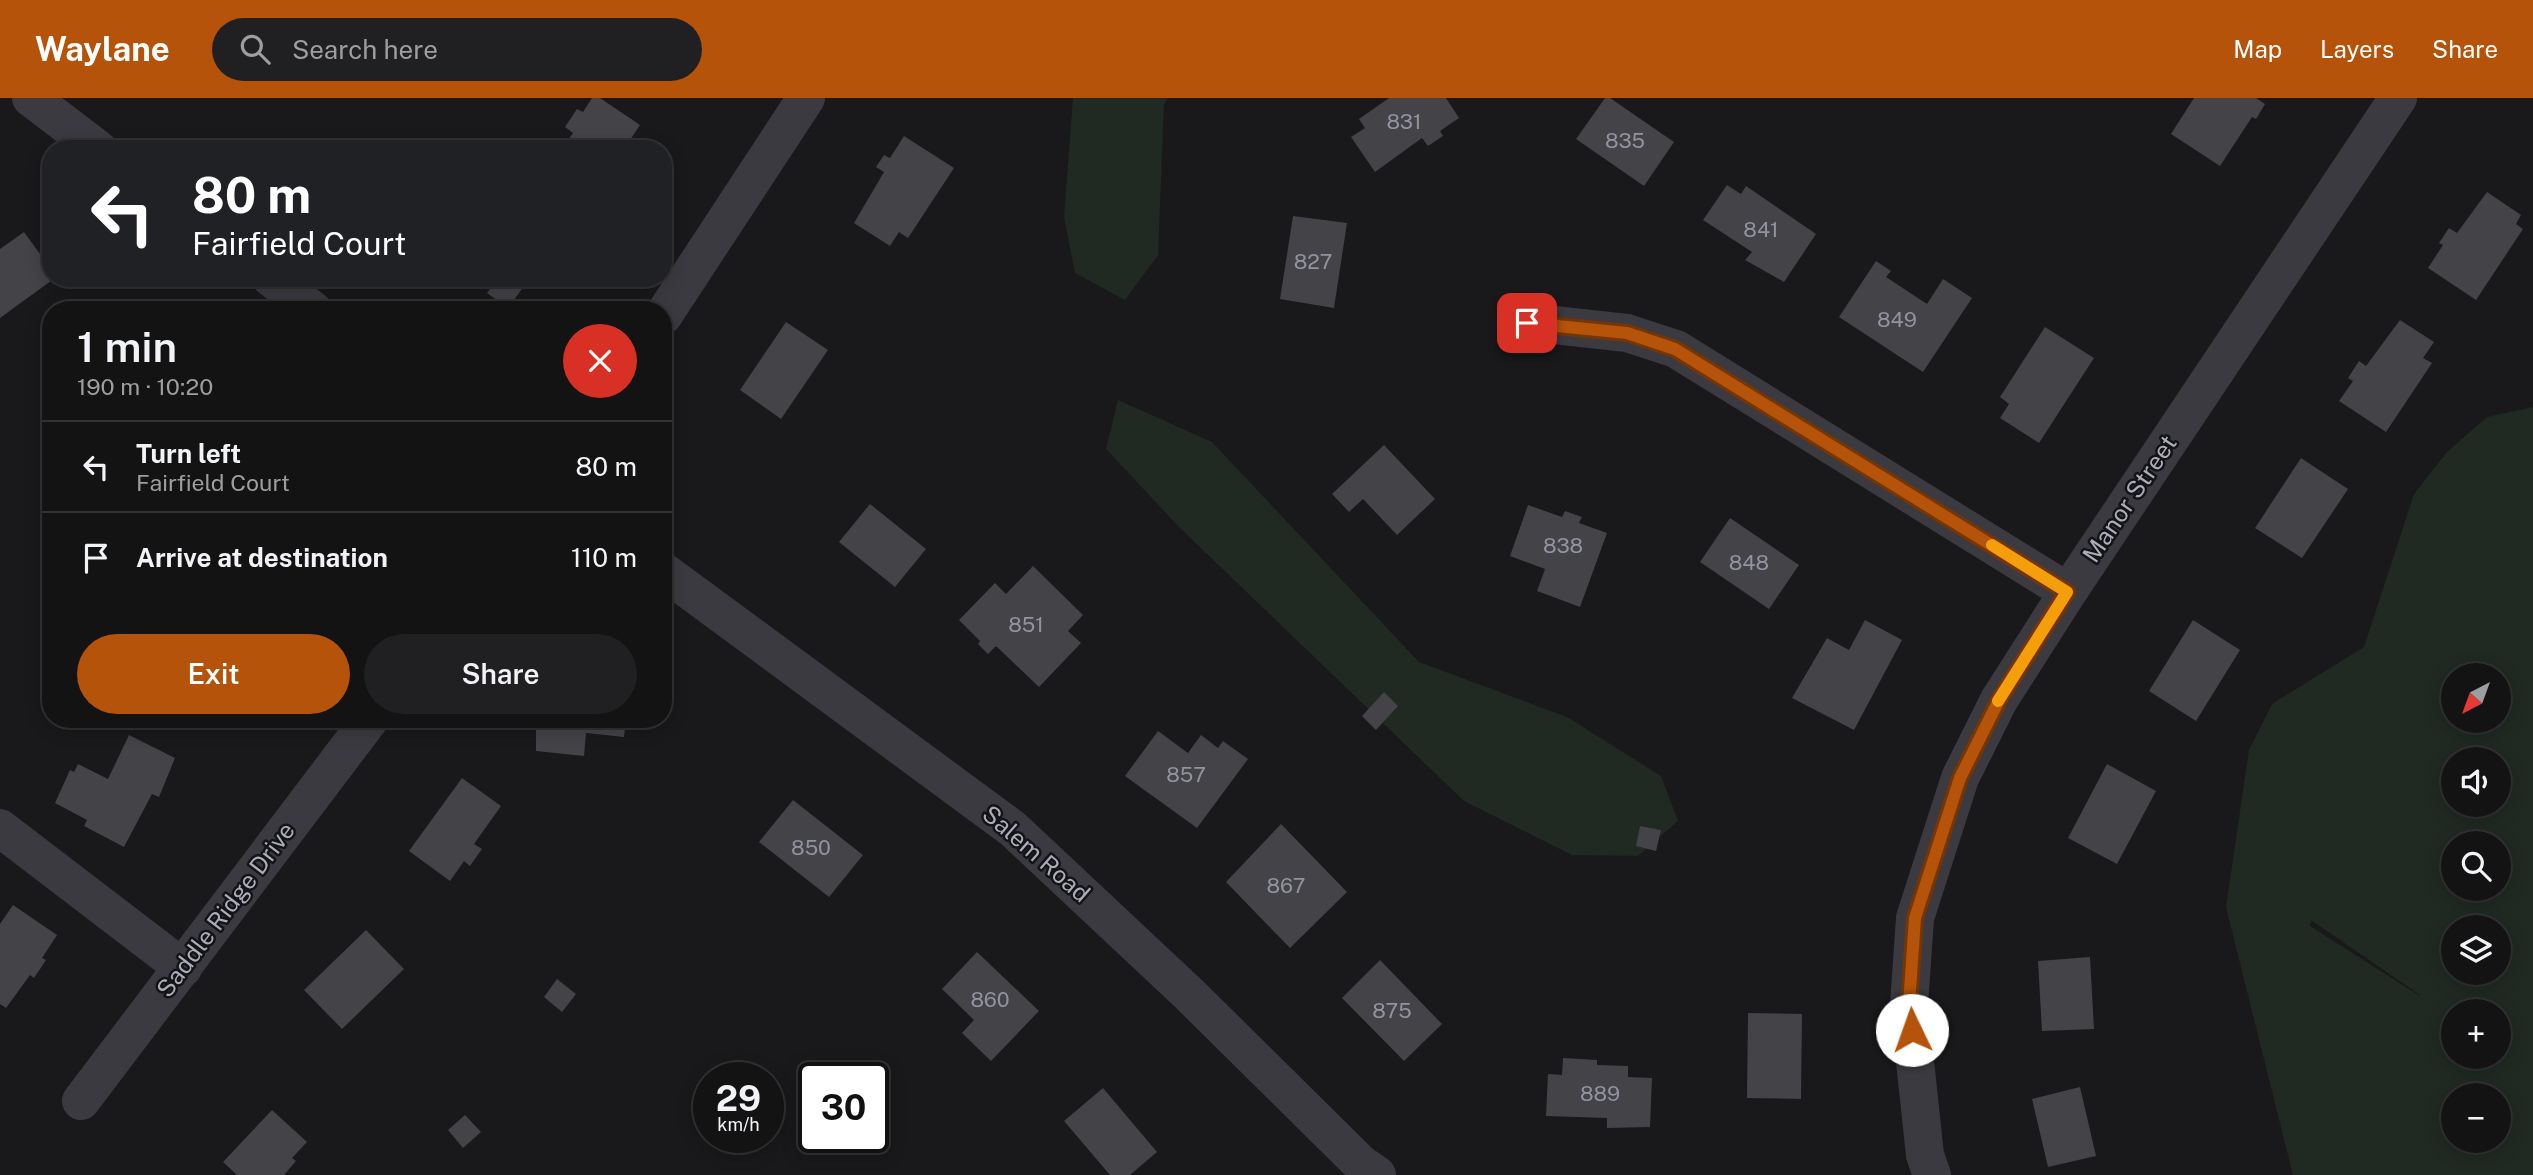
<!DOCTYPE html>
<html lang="en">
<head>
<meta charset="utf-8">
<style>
	body { margin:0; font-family:"Public Sans",sans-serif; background:#202022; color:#f1f3f6; height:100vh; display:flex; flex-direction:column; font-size:26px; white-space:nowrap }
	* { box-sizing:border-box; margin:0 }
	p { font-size:23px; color:#9d9ea0 }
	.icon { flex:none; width:38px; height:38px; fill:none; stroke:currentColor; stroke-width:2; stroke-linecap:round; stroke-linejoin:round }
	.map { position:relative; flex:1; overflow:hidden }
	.panel { position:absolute; left:42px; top:203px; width:630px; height:427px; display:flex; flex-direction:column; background:#131314; border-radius:28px; box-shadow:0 4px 18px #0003,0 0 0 2px #323234 }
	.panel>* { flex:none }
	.hud { position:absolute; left:42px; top:42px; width:630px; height:147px; border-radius:28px; box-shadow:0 4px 18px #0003,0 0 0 2px #323234; background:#202124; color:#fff; overflow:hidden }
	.needle { width:46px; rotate:221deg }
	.tools { position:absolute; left:2441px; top:565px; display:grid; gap:14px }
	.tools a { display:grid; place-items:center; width:70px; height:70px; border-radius:50%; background:#131314; box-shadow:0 4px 18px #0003,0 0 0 2px #323234; font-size:35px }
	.speed { position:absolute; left:693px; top:964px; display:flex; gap:14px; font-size:35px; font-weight:700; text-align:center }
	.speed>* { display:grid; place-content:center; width:91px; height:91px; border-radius:50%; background:#131314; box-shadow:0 4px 18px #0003,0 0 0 2px #323234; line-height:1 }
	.speed small { font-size:18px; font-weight:400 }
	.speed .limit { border:4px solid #111; border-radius:10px; background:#fff; color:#111 }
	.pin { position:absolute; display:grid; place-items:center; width:60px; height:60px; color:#fff; margin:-30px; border-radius:14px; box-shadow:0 4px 10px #0006 }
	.me { position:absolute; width:77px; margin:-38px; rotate:357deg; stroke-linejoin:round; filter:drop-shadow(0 0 5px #0008) }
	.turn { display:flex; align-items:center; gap:24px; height:147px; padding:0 35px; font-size:32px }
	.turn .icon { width:91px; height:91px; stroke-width:2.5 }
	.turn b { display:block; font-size:49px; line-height:60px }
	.round { display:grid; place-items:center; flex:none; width:74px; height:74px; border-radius:37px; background:#202022 }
	.headline { display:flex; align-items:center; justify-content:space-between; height:119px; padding:0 35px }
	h1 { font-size:42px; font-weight:600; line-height:52px }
	.cta { display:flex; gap:14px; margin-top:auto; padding:14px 35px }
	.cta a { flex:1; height:80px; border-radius:42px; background:#b45309; color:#fff; font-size:28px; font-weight:600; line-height:80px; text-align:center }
	.cta a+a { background:#202022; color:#f1f3f6 }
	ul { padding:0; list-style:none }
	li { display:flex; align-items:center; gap:21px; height:91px; padding:0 35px; border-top:2px solid #323234 }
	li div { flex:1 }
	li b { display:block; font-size:26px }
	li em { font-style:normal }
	header { display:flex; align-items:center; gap:42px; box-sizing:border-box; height:98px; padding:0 35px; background:#b45309; color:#fff }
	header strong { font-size:33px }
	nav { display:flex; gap:38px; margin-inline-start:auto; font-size:24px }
	.search { width:490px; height:63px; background:#202022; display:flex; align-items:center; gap:18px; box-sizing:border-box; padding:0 24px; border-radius:38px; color:#9d9ea0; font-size:26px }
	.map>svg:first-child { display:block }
	.green { fill:#202922; fill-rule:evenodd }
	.building { fill:#434348 }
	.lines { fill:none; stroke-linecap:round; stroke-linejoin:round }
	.minor { stroke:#3a3a40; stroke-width:38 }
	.route-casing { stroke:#753606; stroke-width:18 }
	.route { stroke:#b45309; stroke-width:12 }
	.slow { stroke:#f59e0b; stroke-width:12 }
	.labels { text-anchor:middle; stroke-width:5; stroke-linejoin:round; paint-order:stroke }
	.number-label { font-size:21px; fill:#91939e }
	.street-label { font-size:24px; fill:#abaeba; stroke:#141316 }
</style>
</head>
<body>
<header>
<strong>Waylane</strong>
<div class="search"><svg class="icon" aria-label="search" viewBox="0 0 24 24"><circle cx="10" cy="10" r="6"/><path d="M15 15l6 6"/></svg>Search here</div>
<nav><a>Map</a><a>Layers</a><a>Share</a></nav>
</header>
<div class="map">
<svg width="2533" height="1077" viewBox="0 0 2533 1077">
	<rect width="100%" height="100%" fill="#19191b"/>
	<path class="green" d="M1073,0H1168L1164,6L1158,157L1125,202L1075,175L1064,119Z
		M1118,302L1212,344L1419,564L1567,619L1661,678L1678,723L1638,758L1572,757L1464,703L1179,429L1106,351Z
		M2533,309V1077H2293L2226,809L2249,652L2272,606L2364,549L2414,396L2447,354L2487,319ZM2454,578H2499V623H2454ZM2454,662H2499V707H2454ZM2454,746H2499V791H2454ZM2311,822L2420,897V898L2310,828ZM2454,830H2499V875H2454ZM2454,914H2499V959H2454ZM2454,998H2499V1043H2454Z"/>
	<path class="building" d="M592,0H600L640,27L624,51H562L573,35L565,29L577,11L583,14Z
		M1389,0H1446L1459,20L1440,33L1443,38L1428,48L1422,40L1375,74L1351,39L1365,30L1359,21Z
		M1605,0H1610L1674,44L1644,88L1576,41Z
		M2194,0H2256L2265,6L2256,21L2252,19L2220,68L2171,36Z
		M904,38L954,70L908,140L899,134L890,148L854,125L884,74L876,69L884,57L890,60Z
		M1727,87L1741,96L1746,88L1816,136L1784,184L1745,162L1752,154L1703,122Z
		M2487,94L2521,117L2516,126L2523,131L2476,202L2428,170L2443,147L2439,145L2449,130L2457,135Z
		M1293,118L1347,125L1334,210L1280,201Z
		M24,134L51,171V180H55L0,220V151Z
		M1876,163L1891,173L1886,179L1927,206L1943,181L1972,200L1923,274L1839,219Z
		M476,180H530L508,210L487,195L490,191Z
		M2400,222L2434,244L2423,260L2432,265L2386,334L2339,303L2353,283L2348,280L2359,263L2366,268Z
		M786,224L828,252L781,321L740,292Z
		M2045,229L2094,260L2039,345L2000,320L2009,306L2000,299Z
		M1384,347L1435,401L1397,437L1363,401L1349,414L1332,396Z
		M2301,360L2348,391L2302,460L2255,430Z
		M870,406L926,451L895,489L839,444Z
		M1528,407L1562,419L1565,413L1582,419L1579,425L1607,435L1580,509L1537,493L1545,471L1510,458Z
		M1730,420L1799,467L1769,511L1700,464Z
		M1033,468L1083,517L1068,533L1081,545L1039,589L996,548L988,556L978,546L980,543L959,522L995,485L1006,496Z
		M1865,522L1902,542L1854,632L1792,600L1827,540L1849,552Z
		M2193,522L2240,552L2196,623L2149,593Z
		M1384,594L1398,608L1376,632L1362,618Z
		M536,621H626L624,639L586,635L584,658L536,653Z
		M1158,633L1188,655L1201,637L1218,650L1223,643L1248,661L1197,730L1125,678Z
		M129,637L175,660L159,699L152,696L124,749L84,728L87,722L55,705L70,672L74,674L78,666L108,681Z
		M2107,666L2156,693L2117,766L2068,740Z
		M462,680L501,708L474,746L482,751L470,768L464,763L450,783L409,753Z
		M793,702L863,757L829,799L759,744Z
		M1281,726L1347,794L1290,850L1226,784Z
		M1640,728L1661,732L1656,753L1636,748Z
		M13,807L57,837L42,860L46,862L34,880L30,877L6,910L0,906V826Z
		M366,832L404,871L342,931L304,892Z
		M977,854L1039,913L991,963L962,935L974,922L942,891Z
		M2090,859L2094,931L2042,933L2038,863Z
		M1380,862L1442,926L1404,963L1342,900Z
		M557,881L576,896L562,914L544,899Z
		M1748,915L1802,916L1801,1001L1747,1000Z
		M1563,960L1597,962V967L1628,968V979L1652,980L1650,1029L1607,1030V1020L1546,1018L1548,976L1562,977Z
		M2080,989L2096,1058L2048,1069L2032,1001Z
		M1103,990L1157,1054L1130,1077H1110L1064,1023Z
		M272,1012L307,1044L292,1060L296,1063L284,1077H237L223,1064Z
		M465,1017L481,1034L463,1050L448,1032Z"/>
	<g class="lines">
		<path class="minor" d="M31,0L98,51
			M271,180L313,212
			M663,218L806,0
			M1527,224L1627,235L1676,251L2068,494
			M663,473L1013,731L1189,896L1361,1066L1377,1077
			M0,730L183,870
			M81,1003L370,621
			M1932,1077L1925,1057L1909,907L1915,820L1960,680L1999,602L2068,494L2398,0"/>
	</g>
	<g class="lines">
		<g class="route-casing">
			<path id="route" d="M1527,225L1627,235L1675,251L2067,494L1999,602L1960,680L1915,820L1909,907L1912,932"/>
		</g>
		<use href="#route" class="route"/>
		<path class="slow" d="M1992,447L2067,494L1998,603"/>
	</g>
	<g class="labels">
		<g class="number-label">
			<text x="1404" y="31">831</text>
			<text x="1625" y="50">835</text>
			<text x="1761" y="139">841</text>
			<text x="1313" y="171">827</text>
			<text x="1897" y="229">849</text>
			<text x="1563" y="455">838</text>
			<text x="1749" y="472">848</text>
			<text x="1026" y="534">851</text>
			<text x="1186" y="684">857</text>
			<text x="811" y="757">850</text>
			<text x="1286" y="795">867</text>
			<text x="990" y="909">860</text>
			<text x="1392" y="920">875</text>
			<text x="1600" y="1003">889</text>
		</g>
		<g class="street-label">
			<text transform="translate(2130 401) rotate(-56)" y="8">Manor Street</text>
			<text transform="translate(1036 756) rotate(41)" y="8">Salem Road</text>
			<text transform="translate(226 812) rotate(-53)" y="8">Saddle Ridge Drive</text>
		</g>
	</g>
</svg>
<div class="tools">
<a><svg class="needle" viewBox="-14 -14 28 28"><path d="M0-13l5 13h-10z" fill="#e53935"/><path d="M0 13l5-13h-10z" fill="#9d9ea0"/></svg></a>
<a><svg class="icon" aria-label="sound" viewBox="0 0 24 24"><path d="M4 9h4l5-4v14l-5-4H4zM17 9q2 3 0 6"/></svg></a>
<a><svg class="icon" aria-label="search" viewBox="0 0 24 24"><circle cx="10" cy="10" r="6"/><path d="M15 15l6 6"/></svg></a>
<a><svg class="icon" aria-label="layers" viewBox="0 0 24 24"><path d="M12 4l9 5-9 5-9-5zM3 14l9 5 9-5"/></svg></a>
<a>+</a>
<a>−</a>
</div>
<div class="speed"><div>29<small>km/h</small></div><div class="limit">30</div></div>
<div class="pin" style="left:1527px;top:225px;background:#d93025"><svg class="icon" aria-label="arrive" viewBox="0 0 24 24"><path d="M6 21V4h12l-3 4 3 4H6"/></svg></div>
<svg class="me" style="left:1912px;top:932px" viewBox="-20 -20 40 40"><circle r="19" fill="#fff"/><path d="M0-13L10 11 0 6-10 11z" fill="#b45309"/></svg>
<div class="hud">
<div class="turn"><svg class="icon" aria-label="left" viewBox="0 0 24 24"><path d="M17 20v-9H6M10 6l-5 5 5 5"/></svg><div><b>80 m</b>Fairfield Court</div></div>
</div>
<section class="panel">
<div class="headline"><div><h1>1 min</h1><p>190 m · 10:20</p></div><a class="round" style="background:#d93025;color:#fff"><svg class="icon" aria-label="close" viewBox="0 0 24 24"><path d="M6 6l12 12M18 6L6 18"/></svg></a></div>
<ul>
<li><svg class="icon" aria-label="left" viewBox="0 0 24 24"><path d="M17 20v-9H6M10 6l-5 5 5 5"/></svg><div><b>Turn left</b><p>Fairfield Court</p></div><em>80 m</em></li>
<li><svg class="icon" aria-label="arrive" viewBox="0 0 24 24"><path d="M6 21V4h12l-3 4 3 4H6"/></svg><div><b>Arrive at destination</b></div><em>110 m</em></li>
</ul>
<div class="cta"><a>Exit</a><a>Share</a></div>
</section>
</div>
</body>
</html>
